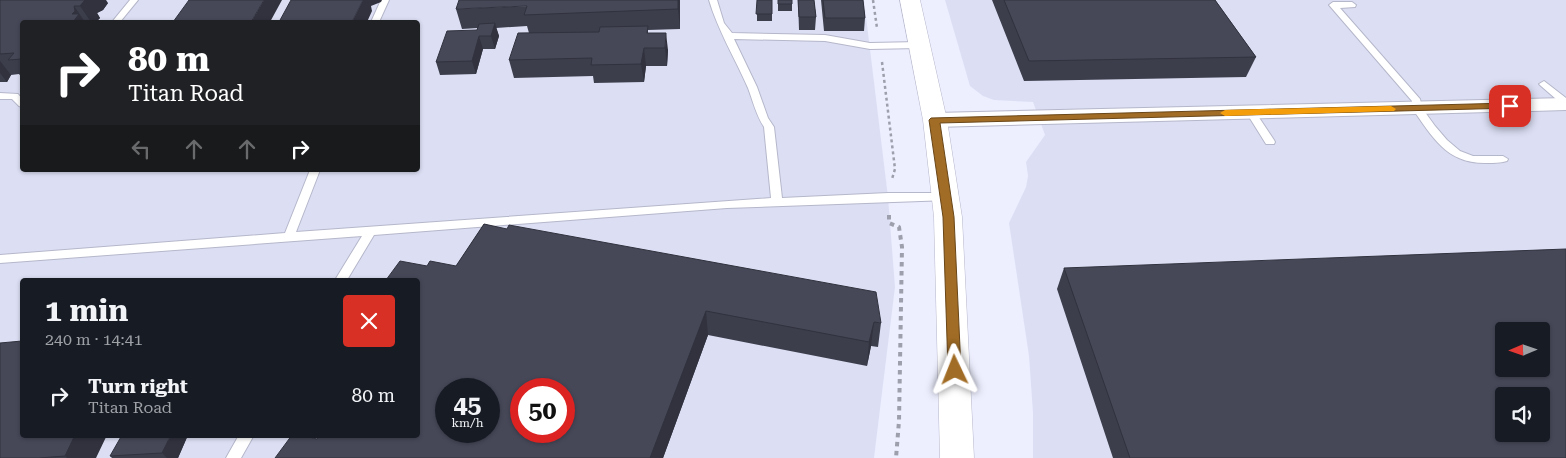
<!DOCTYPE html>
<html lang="en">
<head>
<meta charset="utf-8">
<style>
	body { margin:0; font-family:"Roboto Serif",serif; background:#20242c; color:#f1f3f6; height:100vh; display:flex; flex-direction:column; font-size:19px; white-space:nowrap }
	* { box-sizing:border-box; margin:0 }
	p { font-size:16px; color:#9ea1a6 }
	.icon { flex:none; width:28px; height:28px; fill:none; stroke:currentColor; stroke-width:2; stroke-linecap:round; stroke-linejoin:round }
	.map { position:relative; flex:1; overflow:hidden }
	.panel { position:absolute; left:20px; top:278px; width:400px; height:160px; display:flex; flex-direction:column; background:#171b24; border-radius:5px; box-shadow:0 1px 4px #0004 }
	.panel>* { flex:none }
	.hud { position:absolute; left:20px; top:20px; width:400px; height:152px; border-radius:5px; box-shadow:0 1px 4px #0004; background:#202124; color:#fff; overflow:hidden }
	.needle { width:32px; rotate:268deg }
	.tools { position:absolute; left:1495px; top:322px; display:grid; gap:10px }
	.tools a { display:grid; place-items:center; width:55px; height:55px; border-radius:5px; background:#171b24; box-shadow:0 1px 4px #0004; font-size:25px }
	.speed { position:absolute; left:435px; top:378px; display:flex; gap:10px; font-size:25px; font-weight:700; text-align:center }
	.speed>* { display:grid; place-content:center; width:65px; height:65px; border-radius:50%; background:#171b24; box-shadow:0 1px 4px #0004; line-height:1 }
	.speed small { font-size:12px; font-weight:400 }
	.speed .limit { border:8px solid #d22; background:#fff; color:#111 }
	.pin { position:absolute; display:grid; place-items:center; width:42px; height:42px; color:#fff; margin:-21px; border-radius:10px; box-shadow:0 2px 8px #0006 }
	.me { position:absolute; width:55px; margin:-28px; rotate:358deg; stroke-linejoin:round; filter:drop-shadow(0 0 4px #0008) }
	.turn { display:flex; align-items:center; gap:18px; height:105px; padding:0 25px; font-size:22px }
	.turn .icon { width:65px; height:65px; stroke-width:2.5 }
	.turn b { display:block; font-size:35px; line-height:42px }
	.lanes { display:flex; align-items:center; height:48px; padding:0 25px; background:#0003; justify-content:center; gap:25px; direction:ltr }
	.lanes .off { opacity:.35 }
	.round { display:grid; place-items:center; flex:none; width:52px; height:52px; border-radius:5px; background:#20242c }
	.summary { display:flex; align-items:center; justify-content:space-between; height:85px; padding:0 25px }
	h1 { font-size:30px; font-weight:700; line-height:38px }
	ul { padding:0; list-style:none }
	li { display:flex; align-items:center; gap:15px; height:65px; padding:0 25px }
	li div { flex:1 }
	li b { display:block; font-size:19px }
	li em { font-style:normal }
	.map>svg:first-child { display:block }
	.built { fill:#dcdff4; fill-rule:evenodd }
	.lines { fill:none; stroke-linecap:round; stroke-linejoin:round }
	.service-casing { stroke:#b5b7ca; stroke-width:2 }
	.minor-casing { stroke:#b5b7ca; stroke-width:2 }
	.secondary-casing { stroke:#b5b7ca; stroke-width:1 }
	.path-far1 { stroke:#9e9fac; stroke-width:2.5; stroke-dasharray:3 3; stroke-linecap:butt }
	.path { stroke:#9e9fac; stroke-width:4; stroke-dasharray:4.5 4.5; stroke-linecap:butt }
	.service { fill:#fff; fill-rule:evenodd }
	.minor { fill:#fff; fill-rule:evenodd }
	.secondary { fill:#fff; fill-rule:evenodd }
	.wall { fill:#3c3e4c }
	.shaded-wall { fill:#31323e }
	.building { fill:#464858; stroke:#31323e; fill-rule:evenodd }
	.route { fill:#a16c25; stroke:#694618 }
	.slow { fill:#f59e0b }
</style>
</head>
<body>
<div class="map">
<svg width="1566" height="458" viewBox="0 0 1566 458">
	<rect width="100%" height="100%" fill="#edefff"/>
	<path class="built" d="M0,0H864L888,197L895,287L874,458H0ZM22,22H418V170H22ZM22,280H418V435H22ZM446,389H489V431H446ZM521,389H564V431H521Z
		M945,0H1566V458H1033V413L1029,356L1009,223L1026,187L1028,176L1026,162L1045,135L1033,102L994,100L983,96L970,86ZM1504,331H1541V369H1504ZM1504,396H1541V434H1504Z"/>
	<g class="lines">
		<g class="service-casing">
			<path id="service" d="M130,0H138L120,22H112Z
				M381,0H389L379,22H371Z
				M709,0H717L724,23L732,33L825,35L870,43L919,42L923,45L919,48L870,49L825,41L734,39L757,87L768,118L774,127L782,198L888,193H945L950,197L949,200L727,208L374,235L347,280H335L362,236L0,263V255L285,233L310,170H320L296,232L771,198L764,127C756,115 753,101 748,88C735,58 718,31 709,0Z
				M1352,2L1356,5L1355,7L1340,8L1420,99L1422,108L1435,126L1447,140L1460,151L1473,156H1503L1508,159L1507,161C1500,163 1494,163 1487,163C1447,164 1433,138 1412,108V101L1329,5L1333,2Z
				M1544,81L1566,98V106L1563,105L1541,86L1539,84Z
				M0,93L18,94L22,99V107L19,106L12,99H0Z
				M1251,109L1254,110L1274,140L1275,142L1274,144H1266L1246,112Z
				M239,435H254L241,458H226Z"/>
		</g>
		<g class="minor-casing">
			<path id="minor" d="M1566,98V110L935,127L928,125L925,120L928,115L935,113Z"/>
		</g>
		<g class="secondary-casing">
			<path id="secondary" d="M900,0H920L947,120L962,217L974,458H940L934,217L923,120Z"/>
		</g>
		<path class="path-far1" d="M873,0L877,28
			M882,62L895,169L892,179"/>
		<path class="path" d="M889,215V223L899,227L902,247L899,421L896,458"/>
		<use href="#service" class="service"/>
		<use href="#minor" class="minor"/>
		<use href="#secondary" class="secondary"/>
	</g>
	<path class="wall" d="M0,0L108,3L103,10L97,13L100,18L96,22H22V78L19,74L11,75L7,82H0Z
		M680,0V29L648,30V33L668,50L667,66H646L644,82L594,83L593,76L514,78L509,60L529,33L527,26L496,28L499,36L495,49H483L476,74L440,75L436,62L477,30L478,28L462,29L456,9Z
		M757,0H772V21H757Z
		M778,0H792V11H778Z
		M798,0H814L816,17L815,30H799Z
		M821,0H863L865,18L864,31H824Z
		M992,0H1215L1256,57L1246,77L1024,81Z
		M484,224L881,323L878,347L871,346L867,366L708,335L663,458H275L317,439L418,435L427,266H456Z
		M1064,268L1566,458H1113L1057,289Z
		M22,341L96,458H0Z
		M188,435L178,458H112L110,456Z"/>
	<path class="shaded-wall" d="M79,0H106L108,3L103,10L97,13L100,18L96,22H91L80,6Z
		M264,0H282L270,22H251Z
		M363,0H382L381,2L371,6L372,11L367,22H354L353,20Z
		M678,0H680V29L678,9Z
		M74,6L85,22H73L72,14Z
		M495,23L499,36L495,49L491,36Z
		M666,33L668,50L667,66L665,48Z
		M479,36L483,49L476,74L472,61Z
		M644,48L646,66L644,82L641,64Z
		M0,61L11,75L7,82L0,73Z
		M706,311L708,335L663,458H650Z
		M874,322L871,346L867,366L869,342Z
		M75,435H107L96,458H67L65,456Z
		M171,435H188L178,458H167L162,453Z"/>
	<path class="building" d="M0,0H85L80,6H74L75,11L72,14H79L73,22L82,21L81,22H22V59L8,60L14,53L0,54Z
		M189,0H264L251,22H173Z
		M291,0H363L353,20L357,22H279Z
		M459,0H678V9L524,15L527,6L456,9Z
		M757,0H772V14H756Z
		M778,0H792V4H778Z
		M798,0H814L816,17H799Z
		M823,0H863L865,18H825Z
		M1004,0H1215L1256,57L1029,61Z
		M495,23L491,36H479L472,61L436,62L447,31L477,30L479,24Z
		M648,26L647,33H666L665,48H644L641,64L591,65L592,58L509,60L518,33L599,32L600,27Z
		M484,224L507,229L509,225L876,292L881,323L874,322L869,342L706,311L650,458H275L292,435H301L317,439L320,435H418V280H386L400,261L427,266L430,261L456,266ZM446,389H489V431H446ZM521,389H564V431H521Z
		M1566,249V458H1130L1064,268ZM1504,331H1541V369H1504ZM1504,396H1541V434H1504Z
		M22,341V435H75L65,456L39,458H0V343Z
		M122,435H171L162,453L110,456Z"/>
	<path class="route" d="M1510,103H1514V108L940,123L954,217L961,370L960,374L955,376L950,374L948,370L943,217L929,120L931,118Z"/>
	<path class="slow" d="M1391,106L1396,109L1394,111L1225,116L1220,113L1225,110Z"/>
</svg>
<div class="tools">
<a><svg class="needle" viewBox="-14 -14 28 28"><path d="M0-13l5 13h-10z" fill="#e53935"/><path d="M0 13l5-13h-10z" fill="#9ea1a6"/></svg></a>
<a><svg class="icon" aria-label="sound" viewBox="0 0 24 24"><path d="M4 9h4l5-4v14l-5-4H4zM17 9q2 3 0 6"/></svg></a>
</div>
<div class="speed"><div>45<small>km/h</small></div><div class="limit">50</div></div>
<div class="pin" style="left:1510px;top:106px;background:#d93025"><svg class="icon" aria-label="arrive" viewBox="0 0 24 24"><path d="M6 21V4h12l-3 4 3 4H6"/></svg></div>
<svg class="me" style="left:955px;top:370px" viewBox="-20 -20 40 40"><path d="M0-17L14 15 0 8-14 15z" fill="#a16c25" stroke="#fff" stroke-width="4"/></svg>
<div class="hud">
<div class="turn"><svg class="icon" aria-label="right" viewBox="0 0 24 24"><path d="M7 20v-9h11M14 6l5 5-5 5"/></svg><div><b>80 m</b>Titan Road</div></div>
<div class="lanes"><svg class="icon off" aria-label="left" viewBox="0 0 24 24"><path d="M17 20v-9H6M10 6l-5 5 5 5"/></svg><svg class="icon off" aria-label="ahead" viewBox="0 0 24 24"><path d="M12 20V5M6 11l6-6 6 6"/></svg><svg class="icon off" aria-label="ahead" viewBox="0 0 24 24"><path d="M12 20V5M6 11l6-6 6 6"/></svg><svg class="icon" aria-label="right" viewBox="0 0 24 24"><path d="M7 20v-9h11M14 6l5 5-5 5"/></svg></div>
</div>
<section class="panel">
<div class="summary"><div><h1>1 min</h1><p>240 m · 14:41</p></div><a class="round" style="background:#d93025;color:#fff"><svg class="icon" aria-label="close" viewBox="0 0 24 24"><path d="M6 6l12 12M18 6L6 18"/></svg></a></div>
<ul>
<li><svg class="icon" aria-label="right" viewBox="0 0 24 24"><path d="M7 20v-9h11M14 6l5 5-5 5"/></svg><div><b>Turn right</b><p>Titan Road</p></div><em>80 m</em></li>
</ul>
</section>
</div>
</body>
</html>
